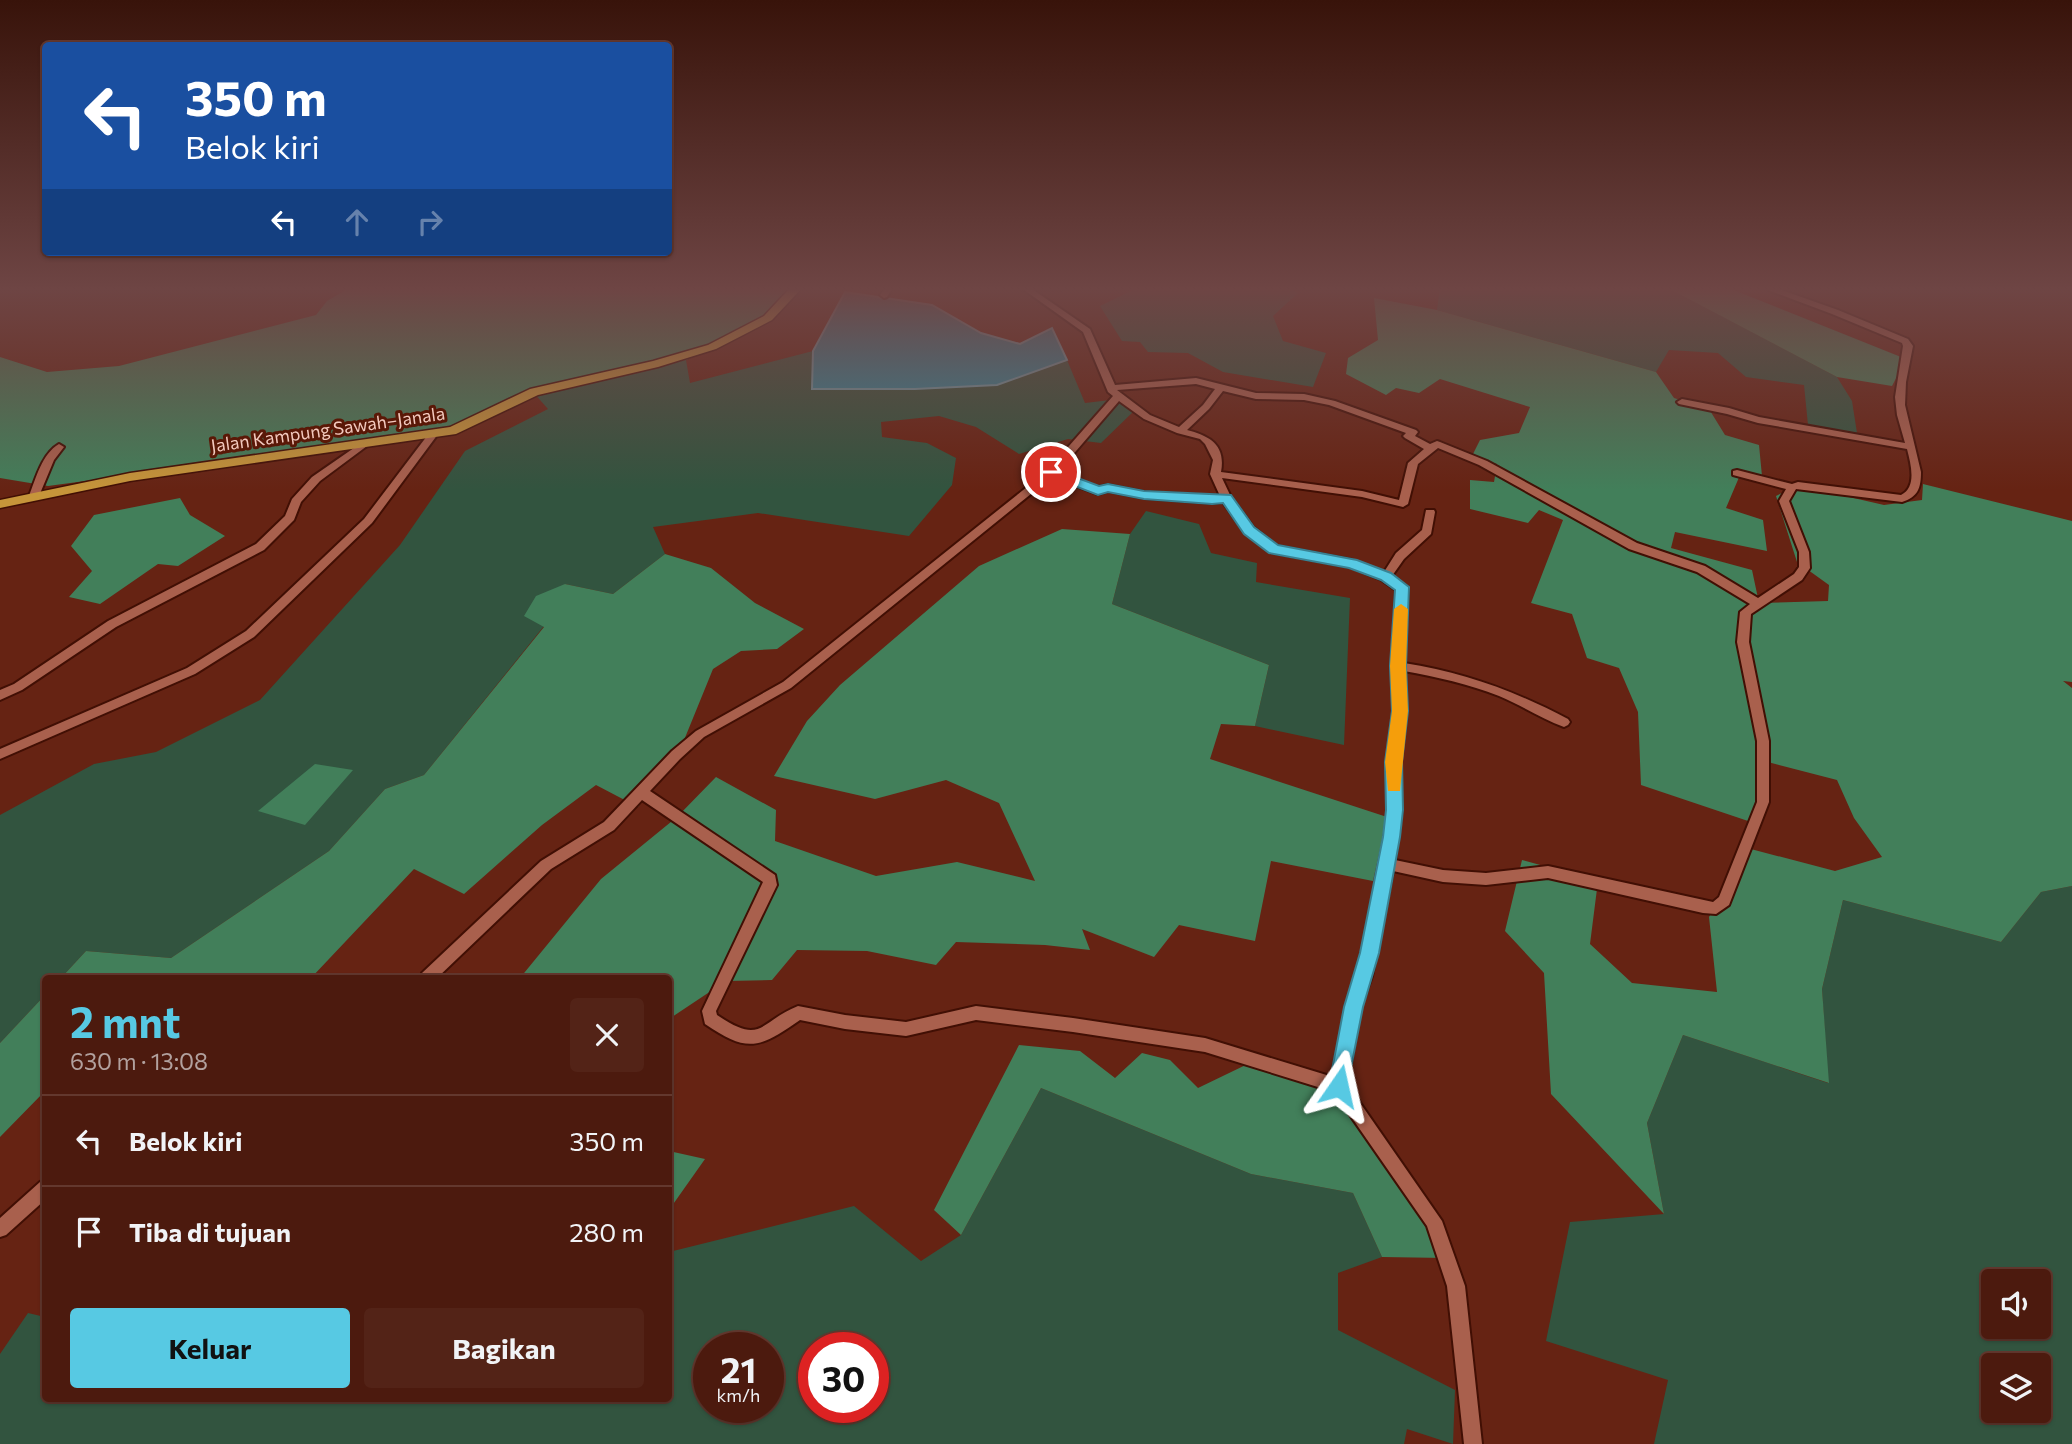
<!DOCTYPE html>
<html lang="id">
<head>
<meta charset="utf-8">
<style>
	body { margin:0; font-family:Commissioner,sans-serif; background:#532317; color:#f1f3f6; height:100vh; display:flex; flex-direction:column; font-size:26px; white-space:nowrap }
	* { box-sizing:border-box; margin:0 }
	p { font-size:23px; color:#b2a19e }
	.icon { flex:none; width:38px; height:38px; fill:none; stroke:currentColor; stroke-width:2; stroke-linecap:round; stroke-linejoin:round }
	.map { position:relative; flex:1; overflow:hidden }
	.details { position:absolute; left:42px; top:975px; width:630px; height:427px; display:flex; flex-direction:column; background:#4c1a0e; border-radius:7px; box-shadow:0 2px 5px #0004,0 0 0 2px #63382e }
	.details>* { flex:none }
	.top-card { position:absolute; left:42px; top:42px; width:630px; height:214px; border-radius:7px; box-shadow:0 2px 5px #0004,0 0 0 2px #63382e; background:#1a4fa0; color:#fff; overflow:hidden }
	.tools { position:absolute; left:1981px; top:1269px; display:grid; gap:14px }
	.tools a { display:grid; place-items:center; width:70px; height:70px; border-radius:7px; background:#4c1a0e; box-shadow:0 2px 5px #0004,0 0 0 2px #63382e; font-size:35px }
	.speed { position:absolute; left:693px; top:1332px; display:flex; gap:14px; font-size:35px; font-weight:700; text-align:center }
	.speed>* { display:grid; place-content:center; width:91px; height:91px; border-radius:50%; background:#4c1a0e; box-shadow:0 2px 5px #0004,0 0 0 2px #63382e; line-height:1 }
	.speed small { font-size:18px; font-weight:400 }
	.speed .limit { border:10px solid #d22; background:#fff; color:#111 }
	.pin { position:absolute; display:grid; place-items:center; width:60px; height:60px; color:#fff; margin:-30px; border:4px solid #fff; border-radius:50%; box-shadow:0 2px 7px #0007 }
	.me { position:absolute; width:77px; margin:-38px; rotate:11deg; stroke-linejoin:round; filter:drop-shadow(0 0 5px #0008) }
	.turn { display:flex; align-items:center; gap:24px; height:147px; padding:0 28px; font-size:32px }
	.turn .icon { width:91px; height:91px; stroke-width:2.5 }
	.turn b { display:block; font-size:49px; line-height:60px }
	.lanes { display:flex; align-items:center; height:66px; padding:0 28px; background:#0003; justify-content:center; gap:35px; direction:ltr }
	.lanes .off { opacity:.35 }
	.round { display:grid; place-items:center; flex:none; width:74px; height:74px; border-radius:7px; background:#532317 }
	.head { display:flex; align-items:center; justify-content:space-between; height:119px; padding:0 28px }
	h1 { font-size:42px; font-weight:700; line-height:52px; color:#57c9e3 }
	.cta { display:flex; gap:14px; margin-top:auto; padding:14px 28px }
	.cta a { flex:1; height:80px; border-radius:7px; background:#57c9e3; color:#111; font-size:28px; font-weight:700; line-height:80px; text-align:center }
	.cta a+a { background:#532317; color:#f1f3f6 }
	ul { padding:0; list-style:none }
	li { display:flex; align-items:center; gap:21px; height:91px; padding:0 28px; border-top:2px solid #63382e }
	li div { flex:1 }
	li b { display:block; font-size:26px }
	li em { font-style:normal }
	.map>svg:first-child { display:block }
	.green { fill:#32543f; fill-rule:evenodd }
	.forest { fill:#427f5a }
	.water { fill:#2f889b; stroke:#6a9ca6; stroke-width:2 }
	.lines { fill:none; stroke-linecap:round; stroke-linejoin:round }
	.minor-casing { stroke:#410f04; stroke-width:4 }
	.major-casing { stroke:#410f04; stroke-width:3 }
	.minor { fill:#a9604d; fill-rule:evenodd }
	.major { fill:#c6953a; fill-rule:evenodd }
	.route { fill:#57c9e3; stroke:#398394; stroke-width:2 }
	.slow { fill:#f59e0b }
	.labels { text-anchor:middle; stroke-width:6; stroke-linejoin:round; paint-order:stroke }
	.far-street-label { font-size:18px; fill:#f3c9be; stroke:#5a1807 }
</style>
</head>
<body>
<div class="map">
<svg width="2072" height="1444" viewBox="0 0 2072 1444">
	<rect width="100%" height="100%" fill="#662313"/>
	<path class="green" d="M1139,287H1286L1298,293L1273,316L1283,341L1326,353L1313,387L1223,372L1188,353L1148,352L1140,342L1122,341L1100,306Z
		M1440,287H1667L1837,377L1852,401L1857,433L1808,425L1804,385L1746,377L1718,353L1669,350L1656,372L1437,310Z
		M813,351V389H915L997,385L1067,360L1085,403L1119,399L1135,410L1101,443L1068,439L1019,454L976,427L939,416L881,422L882,437L927,443L956,458L952,485L909,536L758,513L653,527L665,554L613,594L565,584L544,626L424,775L385,789L329,851L171,958L86,951L61,978H46L45,995L0,1043V815L94,764L156,752L260,700L400,545L465,451L548,409L533,392L686,360L690,383Z
		M1146,511L1199,524L1211,553L1257,563L1256,582L1350,598L1344,745L1255,726L1269,665L1112,604L1130,534Z
		M2072,886V1444H1654L1668,1380L1546,1341L1570,1222L1664,1214L1647,1123L1683,1035L1828,1083L1822,989L1843,900L2001,942L2041,892ZM1993,1281H2039V1326H1993ZM1993,1365H2039V1410H1993Z
		M1041,1088L1251,1174L1353,1193L1382,1257L1338,1273V1330L1455,1390L1453,1444L1407,1429L1404,1444H0V1354L28,1313L45,1317L46,1398H668L669,1252L854,1206L921,1261L961,1235ZM709,1348H768V1407H709ZM814,1348H873V1407H814Z"/>
	<path class="forest" d="M351,287H799L748,332L686,360L533,392L442,433L48,486L0,478V357L47,372L119,366L316,315L327,301Z
		M1666,287H1726L1906,359L1892,386L1837,377Z
		M1374,298L1437,310L1656,372L1674,398L1709,409L1725,435L1759,445L1762,476L1740,475L1726,508L1763,520L1767,551L1675,532L1671,548L1752,570L1759,603L1828,601L1829,585L1797,562L1776,496L1797,485L1884,505L1922,500L1923,484L2072,521V682L2063,681L2072,688V886L2041,892L2001,942L1843,900L1822,989L1829,1083L1683,1035L1647,1123L1664,1214L1551,1094L1544,973L1505,931L1522,860L1598,881L1590,944L1632,983L1717,992L1709,917L1747,848L1835,871L1882,857L1854,818L1837,780L1764,761L1754,823L1641,785L1638,712L1619,668L1587,658L1572,614L1531,603L1563,520L1539,510L1528,523L1470,509V480L1494,482L1497,464L1472,456L1480,440L1519,433L1530,407L1440,379L1419,393L1396,388L1386,395L1346,374L1348,358L1378,340Z
		M180,498L190,515L225,536L178,566L158,564L100,604L69,597L92,571L71,546L94,515Z
		M1062,529L1130,534L1112,604L1269,665L1255,726L1221,724L1210,759L1387,817L1373,881L1271,861L1255,941L1179,925L1154,957L1082,929L1090,950L1045,945L956,942L936,965L867,951L797,950L772,980L726,981L669,1019L668,978H520L601,879L677,817L716,777L776,810L775,841L876,876L957,862L1035,881L999,803L946,780L875,799L774,776L807,721L840,685L979,566Z
		M665,554L711,568L755,603L804,629L777,649L741,651L713,669L680,750L638,807L596,785L542,825L464,894L414,869L311,978H61L86,951L171,958L329,851L385,789L424,775L544,627L524,616L536,596L565,584L613,594Z
		M315,764L353,770L305,825L258,811Z
		M45,995V1091L0,1137V1043Z
		M1019,1045L1080,1051L1115,1078L1142,1053L1170,1060L1198,1088L1256,1060L1332,1085L1430,1210L1446,1258L1382,1257L1353,1193L1251,1174L1041,1088L961,1235L934,1210Z
		M669,1151L705,1159L669,1210L668,1151Z"/>
	<path class="water" d="M845,292L932,305L981,333L1020,344L1052,328L1067,360L997,385L915,389H812L813,351Z"/>
	<g class="lines">
		<g class="minor-casing">
			<path id="minor" d="M885,287H893L887,297L884,298L880,295Z
				M1020,287H1029L1090,329L1115,385L1196,378L1256,393L1304,394L1335,401L1416,430L1418,432L1415,436L1430,444L1437,441L1440,442L1487,461L1637,543L1705,566L1758,598L1794,574L1799,567V552L1779,501L1786,489L1733,475V471L1737,470L1792,484L1798,482L1901,495C1917,487 1911,465 1907,449L1758,423L1727,414L1679,404L1677,402L1682,399L1729,408L1759,417L1905,443L1897,415L1895,397L1903,346L1902,343L1832,314L1760,287H1773L1838,310L1908,339L1913,346L1906,382L1905,405L1921,472C1921,488 1918,497 1902,502L1796,489L1789,501L1809,552L1810,568L1802,580L1751,614L1749,642L1769,741V802L1729,905L1716,914L1703,913L1548,878L1486,885L1443,882L1393,871L1372,976L1361,1007L1347,1084L1442,1221L1465,1286L1482,1444H1464L1447,1286L1427,1226L1334,1092L1205,1052L1073,1032L976,1020L906,1036L845,1029L800,1020C758,1049 748,1053 705,1024L702,1011L763,882L642,800L614,830L551,869L437,978H420L422,973L541,861L604,822L672,751L696,731L783,682L1047,471L1113,396L1108,392L1083,332ZM1196,384L1215,389L1203,405L1179,427L1150,415L1117,390ZM1223,391L1256,399L1304,400L1329,405L1406,433L1403,436L1405,438L1424,449L1408,463L1399,500L1362,491L1221,472C1226,445 1210,436 1187,430L1209,409ZM1119,401L1144,419L1177,433L1200,439L1205,444L1213,460L1210,474L1220,496L1144,492L1108,485L1098,487L1058,472ZM1438,448L1479,465L1629,549L1697,572L1750,604L1740,612L1737,642L1757,741V802L1719,897L1713,902L1548,866L1486,873L1443,870L1395,860L1402,810L1399,762L1406,711L1404,671C1437,677 1469,684 1499,696C1521,705 1542,719 1564,727L1568,725L1570,722L1568,719C1515,691 1463,672 1404,663L1408,588L1392,576L1404,559L1431,534L1435,512L1434,510H1426L1422,530L1396,553L1384,572L1352,560L1277,546L1253,527L1231,497L1222,478L1362,497L1403,507L1408,504L1418,464ZM1052,477L1098,494L1108,491L1144,498L1212,503L1223,502L1245,533L1270,552L1350,567L1382,580L1396,590L1392,666L1394,711L1387,762L1388,810L1381,864L1358,976L1347,1007L1333,1077L1205,1038L1073,1018L976,1006L906,1022L845,1015L798,1006C758,1022 763,1046 717,1015L716,1011L777,885L775,875L650,791L680,759L704,737L791,688Z
				M433,431L438,434L372,523L254,637L195,674L0,759V749L187,668L246,631L364,519L430,432Z
				M364,441L369,444L367,446L320,481L301,502L294,520L264,550L116,627L22,690L0,700V690L14,684L108,621L256,544L285,516L292,499L312,477Z
				M59,444L64,447L54,460L39,496L34,499L30,498L29,496C36,478 42,454 59,444Z
				M46,1180V1199L6,1235L0,1237V1218L40,1182Z"/>
		</g>
		<g class="major-casing">
			<path id="major" d="M791,287H803L772,320L716,349L658,367L538,395L456,434L130,481L0,508V500L130,473L450,427L530,389L653,361L708,345L764,316Z
				M1017,287H1067L1062,290H1022Z"/>
		</g>
		<use href="#minor" class="minor"/>
		<use href="#major" class="major"/>
	</g>
	<linearGradient id="sky" x2="0" y2="1"><stop stop-color="#38130a"/><stop offset="0.59" stop-color="#6e4544"/><stop offset="1" stop-color="#6e4544" stop-opacity="0"/></linearGradient>
	<rect width="2072" height="490" fill="url(#sky)"/>
	<path class="route" d="M1051,468L1099,486L1108,484L1144,491L1231,495L1254,527L1278,545L1357,560L1391,573L1409,587L1406,666L1408,711L1402,762L1403,810L1400,837L1379,953L1363,1007L1346,1093L1339,1096L1332,1093L1329,1086L1344,1007L1360,953L1383,837L1386,810L1385,762L1392,711L1390,666L1395,590L1381,580L1349,568L1269,553L1244,534L1223,503L1212,504L1144,499L1108,492L1098,495L1046,475L1044,472Z"/>
	<path class="slow" d="M1401,604L1408,609L1406,666L1408,711L1400,791H1388L1385,762L1392,711L1390,666L1394,609Z"/>
	<g class="labels">
		<g class="far-street-label">
			<text transform="translate(328 430) rotate(-8)" y="6">Jalan Kampung Sawah–Janala</text>
		</g>
	</g>
</svg>
<div class="tools">
<a><svg class="icon" aria-label="sound" viewBox="0 0 24 24"><path d="M4 9h4l5-4v14l-5-4H4zM17 9q2 3 0 6"/></svg></a>
<a><svg class="icon" aria-label="layers" viewBox="0 0 24 24"><path d="M12 4l9 5-9 5-9-5zM3 14l9 5 9-5"/></svg></a>
</div>
<div class="speed"><div>21<small>km/h</small></div><div class="limit">30</div></div>
<div class="pin" style="left:1051px;top:472px;background:#d93025"><svg class="icon" aria-label="arrive" viewBox="0 0 24 24"><path d="M6 21V4h12l-3 4 3 4H6"/></svg></div>
<svg class="me" style="left:1339px;top:1086px" viewBox="-20 -20 40 40"><path d="M0-17L14 15 0 8-14 15z" fill="#57c9e3" stroke="#fff" stroke-width="4"/></svg>
<div class="top-card">
<div class="turn"><svg class="icon" aria-label="left" viewBox="0 0 24 24"><path d="M17 20v-9H6M10 6l-5 5 5 5"/></svg><div><b>350 m</b>Belok kiri</div></div>
<div class="lanes"><svg class="icon" aria-label="left" viewBox="0 0 24 24"><path d="M17 20v-9H6M10 6l-5 5 5 5"/></svg><svg class="icon off" aria-label="ahead" viewBox="0 0 24 24"><path d="M12 20V5M6 11l6-6 6 6"/></svg><svg class="icon off" aria-label="right" viewBox="0 0 24 24"><path d="M7 20v-9h11M14 6l5 5-5 5"/></svg></div>
</div>
<section class="details">
<div class="head"><div><h1>2 mnt</h1><p>630 m · 13:08</p></div><a class="round"><svg class="icon" aria-label="close" viewBox="0 0 24 24"><path d="M6 6l12 12M18 6L6 18"/></svg></a></div>
<ul>
<li><svg class="icon" aria-label="left" viewBox="0 0 24 24"><path d="M17 20v-9H6M10 6l-5 5 5 5"/></svg><div><b>Belok kiri</b></div><em>350 m</em></li>
<li><svg class="icon" aria-label="arrive" viewBox="0 0 24 24"><path d="M6 21V4h12l-3 4 3 4H6"/></svg><div><b>Tiba di tujuan</b></div><em>280 m</em></li>
</ul>
<div class="cta"><a>Keluar</a><a>Bagikan</a></div>
</section>
</div>
</body>
</html>
